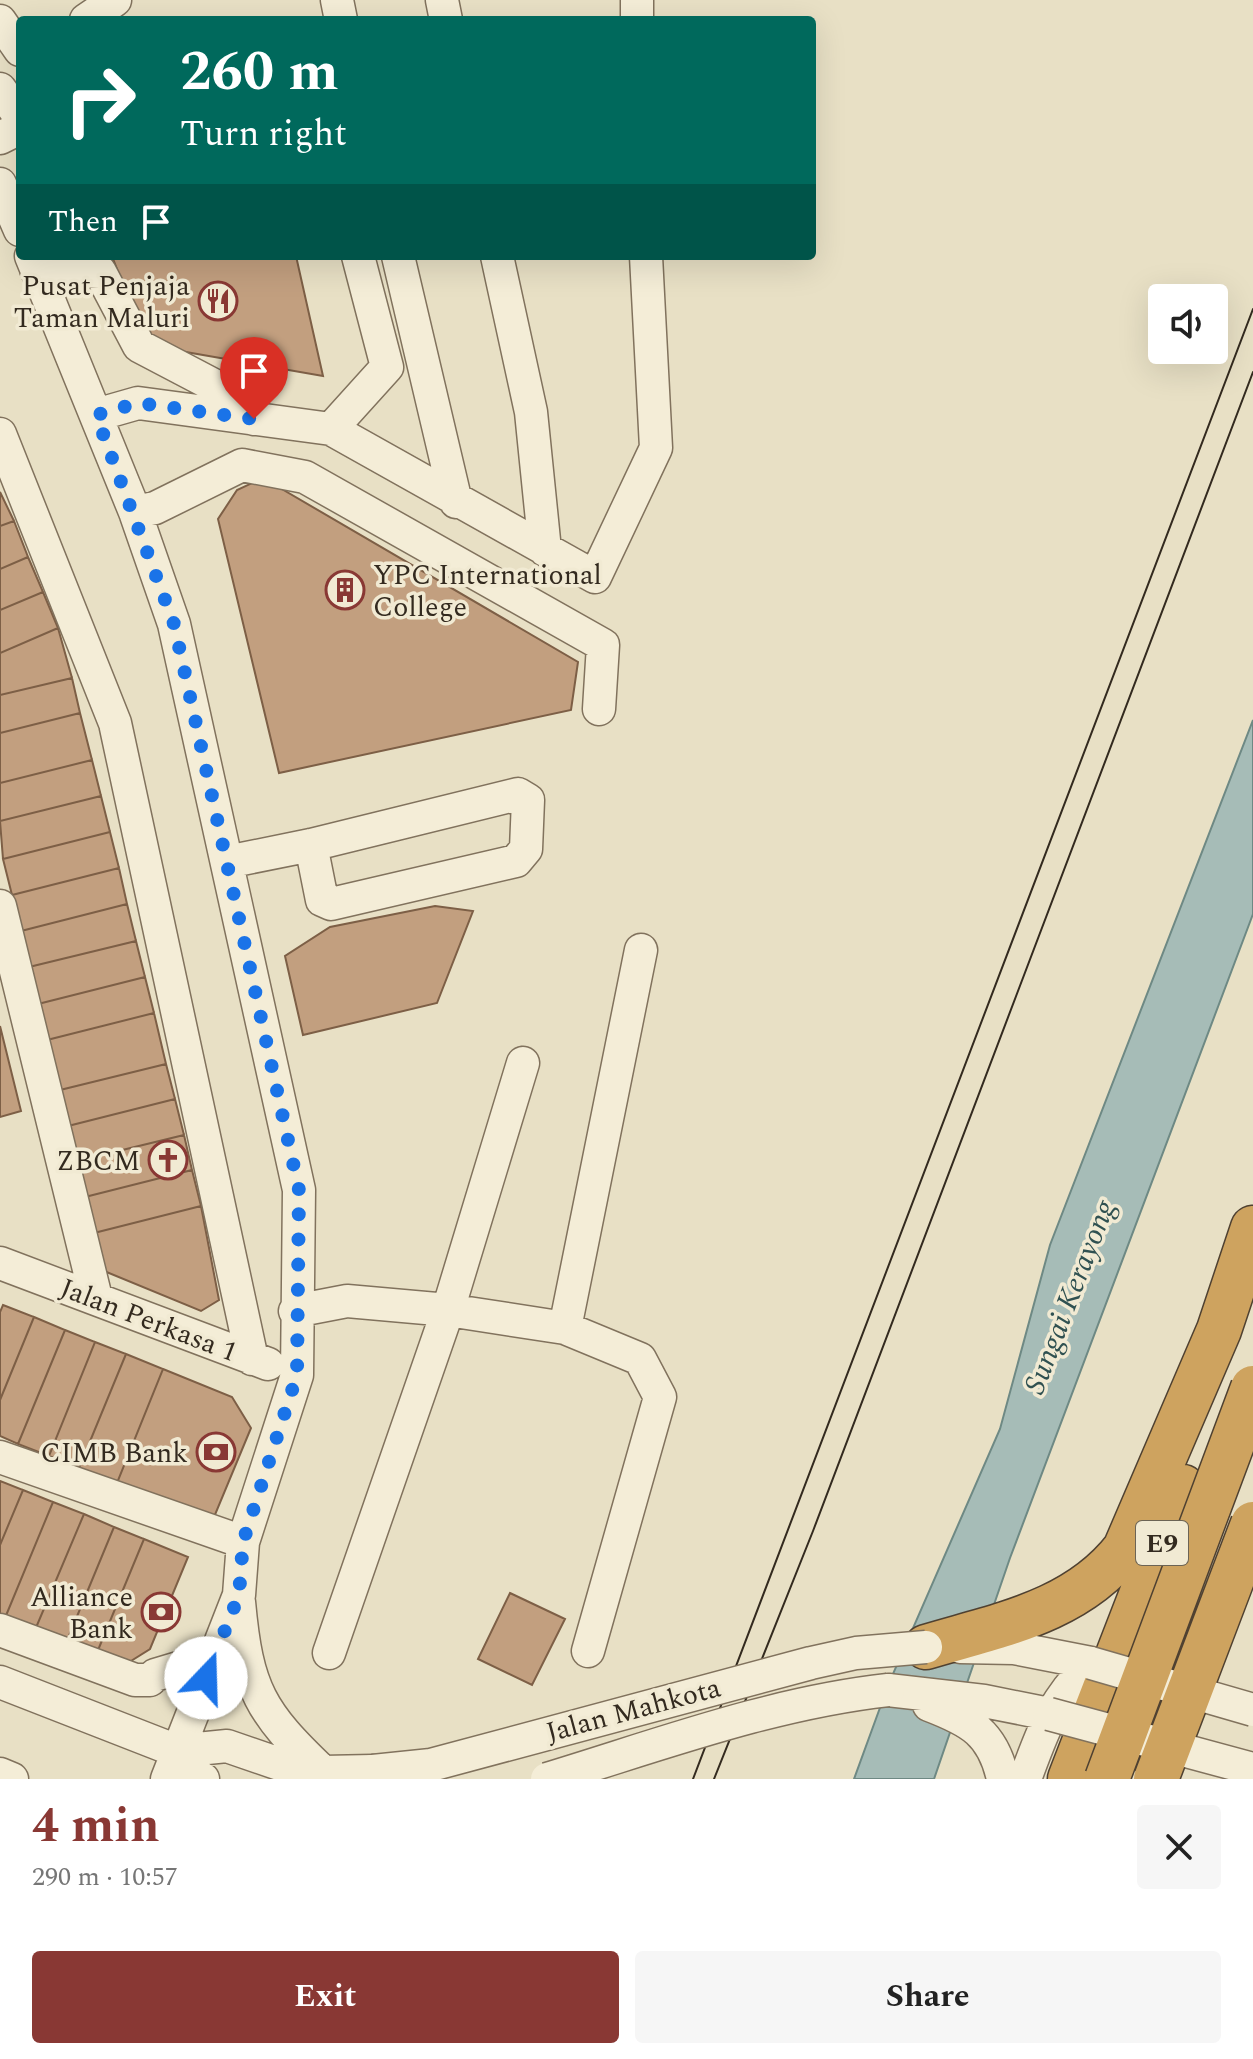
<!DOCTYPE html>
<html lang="en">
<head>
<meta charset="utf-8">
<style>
	body { margin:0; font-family:Spectral,serif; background:#f6f6f6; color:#222; height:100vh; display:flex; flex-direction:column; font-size:30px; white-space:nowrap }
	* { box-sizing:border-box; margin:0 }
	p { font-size:26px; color:#767676 }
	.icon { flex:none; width:44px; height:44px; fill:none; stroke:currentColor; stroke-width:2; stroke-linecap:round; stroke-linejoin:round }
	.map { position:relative; height:1779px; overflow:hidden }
	.side { display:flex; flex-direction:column; background:#fff; flex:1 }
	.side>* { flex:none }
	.top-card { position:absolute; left:16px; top:16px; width:800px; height:244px; border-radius:8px; box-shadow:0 8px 32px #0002; background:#00695c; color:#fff; overflow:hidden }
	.buttons { position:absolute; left:1148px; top:284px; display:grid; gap:16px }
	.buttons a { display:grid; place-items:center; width:80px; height:80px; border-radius:8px; background:#fff; box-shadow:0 8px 32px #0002; font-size:40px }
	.pin { position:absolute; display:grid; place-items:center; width:68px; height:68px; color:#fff; margin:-82px -34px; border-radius:50% 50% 50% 0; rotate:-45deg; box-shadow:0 0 8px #0007 }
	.pin .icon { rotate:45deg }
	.me { position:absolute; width:88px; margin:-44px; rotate:21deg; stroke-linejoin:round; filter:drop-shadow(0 0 6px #0008) }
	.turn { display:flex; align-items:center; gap:28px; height:168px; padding:0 32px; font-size:36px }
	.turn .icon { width:104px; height:104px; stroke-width:2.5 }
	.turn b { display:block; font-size:56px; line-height:68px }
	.then { display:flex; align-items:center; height:76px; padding:0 32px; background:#0003; gap:16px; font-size:30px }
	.round { display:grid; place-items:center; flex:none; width:84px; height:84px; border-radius:8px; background:#f6f6f6 }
	.summary { display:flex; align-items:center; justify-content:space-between; height:136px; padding:0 32px }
	h1 { font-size:48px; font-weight:700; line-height:60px; color:#893834 }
	.cta { display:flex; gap:16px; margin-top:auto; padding:16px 32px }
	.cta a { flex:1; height:92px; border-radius:8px; background:#893834; color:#fff; font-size:32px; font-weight:700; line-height:92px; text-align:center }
	.cta a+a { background:#f6f6f6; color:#222 }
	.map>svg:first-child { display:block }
	.water { fill:#a6bcb7; stroke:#6e8984; stroke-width:2 }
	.building { fill:#c29f7f; stroke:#7d5f46; stroke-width:2 }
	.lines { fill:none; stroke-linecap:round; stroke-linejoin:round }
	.minor-casing { stroke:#81725d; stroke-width:35 }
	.highway-casing { stroke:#4f4131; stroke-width:47 }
	.minor { stroke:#f4edd7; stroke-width:32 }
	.highway { stroke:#cea35f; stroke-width:44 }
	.tram { stroke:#332a1f; stroke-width:2 }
	.minor-bridge-casing { stroke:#81725d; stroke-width:35; stroke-linecap:butt }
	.highway-bridge-casing { stroke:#4f4131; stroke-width:47; stroke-linecap:butt }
	.minor-bridge { stroke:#f4edd7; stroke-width:32 }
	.highway-bridge { stroke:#cea35f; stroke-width:44 }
	.route { stroke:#1a73e8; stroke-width:14; stroke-dasharray:0 25.2 }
	.labels { text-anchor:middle; stroke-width:7; stroke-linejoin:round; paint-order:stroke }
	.shield { fill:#f1ead3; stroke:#6c6455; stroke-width:2 }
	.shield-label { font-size:26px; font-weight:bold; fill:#332a1f }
	.poi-label { font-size:28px; fill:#332a1f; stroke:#f1ead3; text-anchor:end }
	.street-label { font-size:28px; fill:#332a1f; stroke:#f1ead3 }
	.water-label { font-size:30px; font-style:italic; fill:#305151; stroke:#f1ead3 }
</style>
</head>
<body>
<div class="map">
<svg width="1253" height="1779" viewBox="0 0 1253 1779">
	<rect width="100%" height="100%" fill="#e8e0c5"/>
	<path class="water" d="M1253,720V914L1010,1558L934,1779H854L889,1683L1000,1429L1050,1245Z"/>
	<path class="building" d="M112,256H296L323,376L146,345Z
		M263,478L578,662L571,710L279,773L218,519L237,490Z
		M0,492L14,521L0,526Z
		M14,521L28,557L0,569V526Z
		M28,557L43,592L0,610V569Z
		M43,592L58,628L0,653V610Z
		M58,628L72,678L0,695V653Z
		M72,678L80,713L0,733V695Z
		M80,713L92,760L0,783V733Z
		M92,760L101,796L0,821V783Z
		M101,796L110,832L3,859L0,821Z
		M110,832L119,868L12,895L3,859Z
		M119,868L127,904L21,931L12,895Z
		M127,904L136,941L29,967L21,931Z
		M435,906L473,911L437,1003L303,1035L285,956L330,927Z
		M136,941L145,977L38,1004L29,967Z
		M145,977L154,1013L47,1040L38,1004Z
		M154,1013L166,1064L60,1090L47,1040Z
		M0,1026L21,1111L0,1117Z
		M166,1064L175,1099L68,1126L60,1090Z
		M175,1099L184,1135L77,1161L68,1126Z
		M184,1135L192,1170L85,1197L77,1161Z
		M192,1170L201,1206L94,1233L85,1197Z
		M201,1206L219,1300L201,1311L104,1271L94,1233Z
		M3,1305L34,1317L0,1400V1312Z
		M34,1317L65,1330L18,1444L0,1436V1400Z
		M65,1330L95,1342L49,1456L18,1444Z
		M95,1342L126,1354L79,1468L49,1456Z
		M126,1354L163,1369L117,1483L79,1468Z
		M163,1369L232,1397L251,1428L212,1522L117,1483Z
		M0,1481L23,1490L0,1545Z
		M23,1490L53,1502L5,1618L0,1616V1545Z
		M53,1502L84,1514L35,1630L5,1618Z
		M84,1514L114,1527L66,1643L35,1630Z
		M114,1527L144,1539L96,1655L66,1643Z
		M144,1539L188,1557L150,1649L123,1666L96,1655Z
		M510,1593L565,1619L532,1685L478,1659Z"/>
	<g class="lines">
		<g class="minor-casing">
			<path id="minor" d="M337,0L341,20
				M442,0L446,20
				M637,0V20
				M86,20L115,0
				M0,21L20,50
				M0,89L20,117
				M0,138L20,128
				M0,184L20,230
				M31,256L135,512L174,624L299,1190L297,1375L243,1542L239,1595L167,1779
				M358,256L387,367L331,429L595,577L656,448L646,256
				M398,256L456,502
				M497,256L531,412L545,550
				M36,269L100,272L139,346L240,399L254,419
				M96,415L138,403L331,429
				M0,434L115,723L252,1359
				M135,512L155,508L242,465L305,477L603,645L599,709
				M227,862L311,845L518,794L528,800L526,849L516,861L331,904L322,900L311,845
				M0,906L96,1298
				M0,1263L268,1364
				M295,1311L347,1301L448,1310L565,1328L641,950
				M565,1328L640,1359L660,1397L588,1651
				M0,1457L243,1542
				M239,1602C247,1690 260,1712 323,1772
				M0,1630L135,1680H150L155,1675L215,1657
				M960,1647L1014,1648L1091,1663
				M329,1653L448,1310L523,1063
				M0,1682L177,1751L227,1746L288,1767L323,1772L373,1771
				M888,1690L984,1701L1049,1714
				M929,1705C971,1721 993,1733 1003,1779
				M177,1751L194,1773L203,1779
				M0,1774L12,1779
				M1025,1779C1044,1728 1052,1702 1091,1663"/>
		</g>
		<g class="highway-casing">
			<path id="highway" d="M926,1647C999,1625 1076,1612 1125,1549L1219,1330L1253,1228
				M1070,1779L1183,1487"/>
		</g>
		<use href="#minor" class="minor"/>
		<use href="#highway" class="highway"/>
		<path class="tram" d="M693,1779L1253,309
			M714,1779L813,1531L1253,372"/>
		<g class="minor-bridge-casing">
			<path id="minor-bridge" d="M1091,1663L1253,1710
				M1049,1714L1253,1769
				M373,1771L431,1765L811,1663L856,1653L926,1647
				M547,1779C659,1745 771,1703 888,1690"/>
		</g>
		<g class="highway-bridge-casing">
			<path id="highway-bridge" d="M1107,1779L1253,1388
				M1156,1779L1253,1524"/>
		</g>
		<use href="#minor-bridge" class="minor-bridge"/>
		<use href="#highway-bridge" class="highway-bridge"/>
	</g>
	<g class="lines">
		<path class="route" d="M206,1678L239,1595L243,1542L297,1375L299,1190L174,624L96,415L138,403L254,419"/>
	</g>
	<defs>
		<g id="restaurant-ring" transform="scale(2)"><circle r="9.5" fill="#f1ead3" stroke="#893834" stroke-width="1.5"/><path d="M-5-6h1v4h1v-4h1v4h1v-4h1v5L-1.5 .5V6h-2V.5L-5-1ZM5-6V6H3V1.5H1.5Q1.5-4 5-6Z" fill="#893834"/></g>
		<g id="building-ring" transform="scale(2)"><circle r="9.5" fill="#f1ead3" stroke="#893834" stroke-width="1.5"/><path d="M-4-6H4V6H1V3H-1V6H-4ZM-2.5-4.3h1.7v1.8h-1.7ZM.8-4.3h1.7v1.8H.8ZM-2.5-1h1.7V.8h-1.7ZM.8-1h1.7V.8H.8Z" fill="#893834"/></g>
		<g id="church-ring" transform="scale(2)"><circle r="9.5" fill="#f1ead3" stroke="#893834" stroke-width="1.5"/><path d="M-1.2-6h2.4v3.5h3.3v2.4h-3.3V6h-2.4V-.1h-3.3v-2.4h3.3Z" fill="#893834"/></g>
		<g id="bank-ring" transform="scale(2)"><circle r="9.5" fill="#f1ead3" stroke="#893834" stroke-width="1.5"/><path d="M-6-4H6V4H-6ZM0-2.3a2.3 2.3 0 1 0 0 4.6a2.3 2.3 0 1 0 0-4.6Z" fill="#893834"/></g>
	</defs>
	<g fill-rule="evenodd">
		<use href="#restaurant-ring" x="218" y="301"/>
		<use href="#building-ring" x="345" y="590"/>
		<use href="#church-ring" x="168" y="1160"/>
		<use href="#bank-ring" x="216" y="1452"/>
		<use href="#bank-ring" x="161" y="1612"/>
	</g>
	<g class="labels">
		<rect class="shield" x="1136" y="1521" width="52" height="44" rx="6"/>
		<g class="shield-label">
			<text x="1162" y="1552">E9</text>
		</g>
		<g class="poi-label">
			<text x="190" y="295">Pusat Penjaja<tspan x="190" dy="32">Taman Maluri</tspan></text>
			<text x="373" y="584" text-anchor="start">YPC International<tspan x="373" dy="32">College</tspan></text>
			<text x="140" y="1170">ZBCM</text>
			<text x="188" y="1462">CIMB Bank</text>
			<text x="133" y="1606">Alliance<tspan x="133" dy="32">Bank</tspan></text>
		</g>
		<g class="street-label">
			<text transform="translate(149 1319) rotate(21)" y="10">Jalan Perkasa 1</text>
			<text transform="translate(633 1709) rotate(-15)" y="10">Jalan Mahkota</text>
		</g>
		<g class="water-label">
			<text transform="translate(1069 1297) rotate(-69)" y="10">Sungai Kerayong</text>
		</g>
	</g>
</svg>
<div class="buttons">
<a><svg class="icon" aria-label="sound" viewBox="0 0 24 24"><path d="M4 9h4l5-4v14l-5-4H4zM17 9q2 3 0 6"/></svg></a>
</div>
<div class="pin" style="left:254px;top:419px;background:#d93025"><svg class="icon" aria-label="arrive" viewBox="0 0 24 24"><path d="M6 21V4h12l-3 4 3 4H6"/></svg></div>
<svg class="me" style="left:206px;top:1678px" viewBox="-20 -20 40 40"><circle r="19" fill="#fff"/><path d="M0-13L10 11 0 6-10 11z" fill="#1a73e8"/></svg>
<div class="top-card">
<div class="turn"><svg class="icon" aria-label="right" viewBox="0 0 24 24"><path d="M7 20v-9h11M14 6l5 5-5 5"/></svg><div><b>260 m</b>Turn right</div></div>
<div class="then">Then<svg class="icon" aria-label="arrive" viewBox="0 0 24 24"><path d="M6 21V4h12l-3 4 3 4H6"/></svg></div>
</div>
</div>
<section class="side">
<div class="summary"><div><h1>4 min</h1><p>290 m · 10:57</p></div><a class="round"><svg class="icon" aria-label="close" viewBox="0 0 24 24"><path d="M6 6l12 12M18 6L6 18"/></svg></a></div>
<div class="cta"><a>Exit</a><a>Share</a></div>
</section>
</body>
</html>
